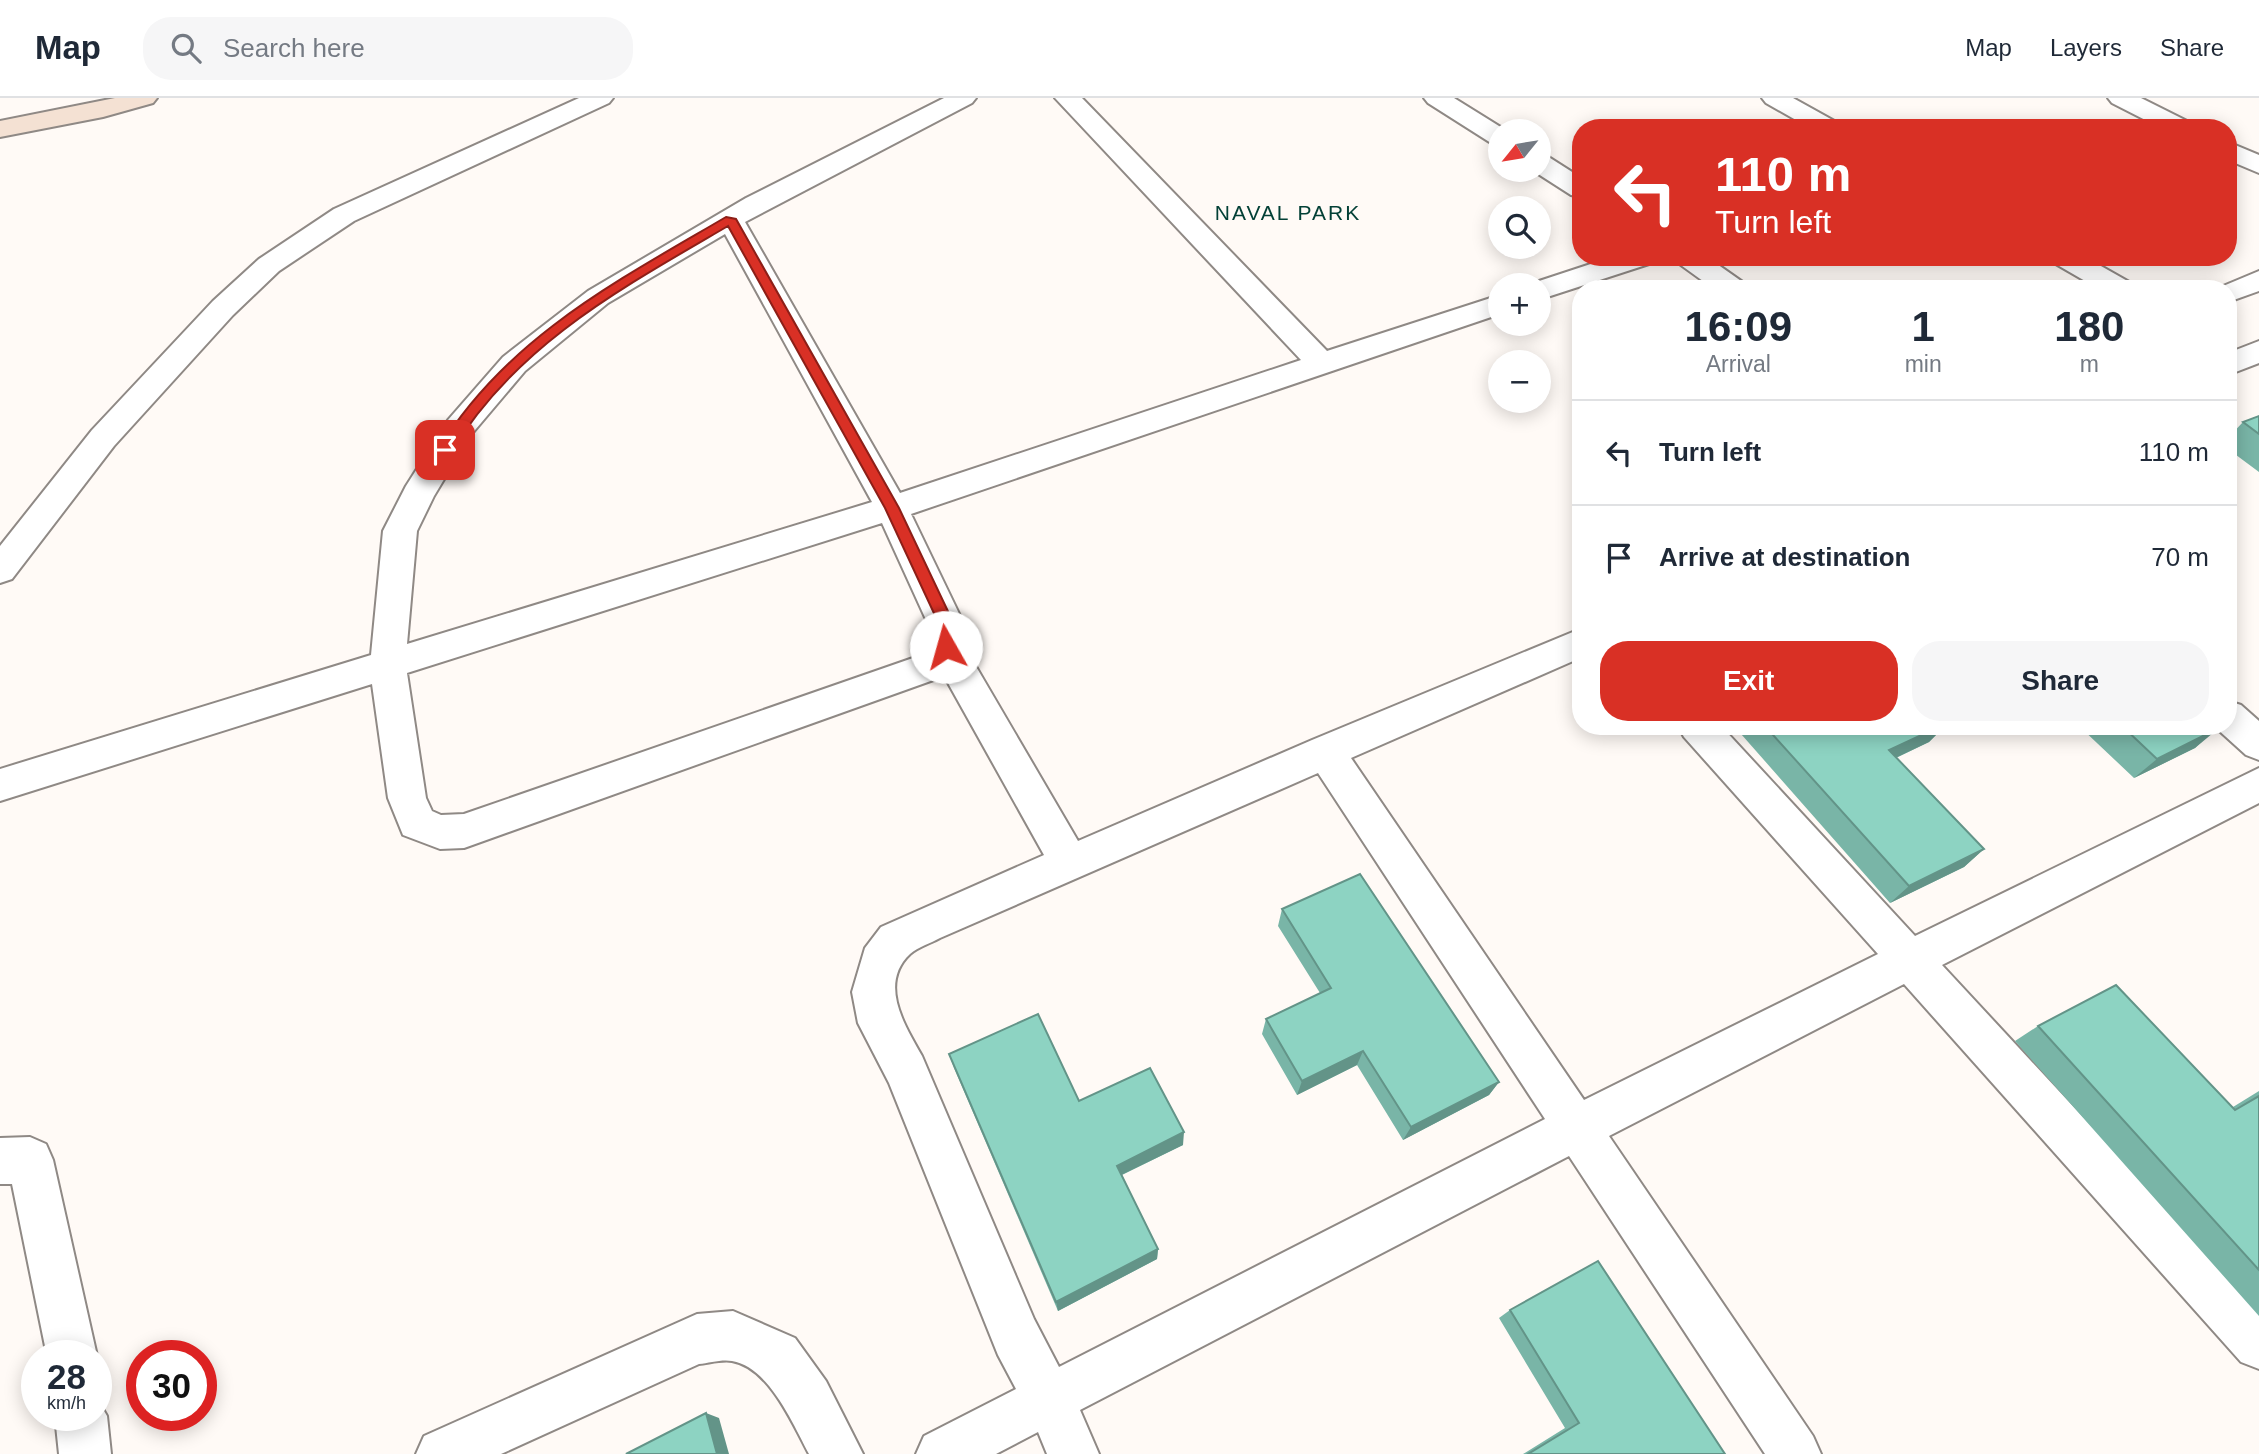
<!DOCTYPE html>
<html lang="en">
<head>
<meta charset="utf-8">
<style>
	body { margin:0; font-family:Helvetica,sans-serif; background:#f6f6f7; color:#1f2937; height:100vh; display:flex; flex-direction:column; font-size:26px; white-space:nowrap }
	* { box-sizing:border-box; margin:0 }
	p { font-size:23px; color:#747a83 }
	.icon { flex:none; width:38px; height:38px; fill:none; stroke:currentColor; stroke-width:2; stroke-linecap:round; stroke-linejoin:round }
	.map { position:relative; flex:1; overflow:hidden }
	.sheet { position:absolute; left:1572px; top:182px; width:665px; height:455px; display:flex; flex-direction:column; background:#fff; border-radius:28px; box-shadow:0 4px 18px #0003 }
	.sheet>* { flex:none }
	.hud { position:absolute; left:1572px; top:21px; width:665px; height:147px; border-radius:28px; box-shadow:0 4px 18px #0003; background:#d93025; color:#fff; overflow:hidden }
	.needle { width:46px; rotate:240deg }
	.fabs { position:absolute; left:1488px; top:21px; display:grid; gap:14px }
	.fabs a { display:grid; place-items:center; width:63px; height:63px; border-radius:50%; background:#fff; box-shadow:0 4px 18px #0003; font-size:35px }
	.speed { position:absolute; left:21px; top:1242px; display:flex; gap:14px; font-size:35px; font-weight:700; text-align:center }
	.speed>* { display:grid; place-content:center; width:91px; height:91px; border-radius:50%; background:#fff; box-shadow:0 4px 18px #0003; line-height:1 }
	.speed small { font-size:18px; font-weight:400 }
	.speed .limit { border:10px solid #d22; background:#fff; color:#111 }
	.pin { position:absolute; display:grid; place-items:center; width:60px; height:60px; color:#fff; margin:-30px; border-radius:14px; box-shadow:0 4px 10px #0006 }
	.me { position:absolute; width:77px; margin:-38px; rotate:353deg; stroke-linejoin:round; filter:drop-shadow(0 0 5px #0008) }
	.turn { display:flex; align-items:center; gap:24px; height:147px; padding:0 28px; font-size:32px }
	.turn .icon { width:91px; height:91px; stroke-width:2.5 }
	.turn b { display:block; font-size:49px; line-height:60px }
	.eta { display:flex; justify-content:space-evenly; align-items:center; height:119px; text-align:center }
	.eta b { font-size:42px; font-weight:800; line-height:49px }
	.action { display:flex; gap:14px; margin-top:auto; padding:14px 28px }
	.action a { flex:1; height:80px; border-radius:28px; background:#d93025; color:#fff; font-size:28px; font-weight:800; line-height:80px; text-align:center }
	.action a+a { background:#f6f6f7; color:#1f2937 }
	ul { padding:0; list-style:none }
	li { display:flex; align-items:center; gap:21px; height:105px; padding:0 28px; border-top:2px solid #e0e1e3 }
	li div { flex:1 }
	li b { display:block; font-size:26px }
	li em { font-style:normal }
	header { display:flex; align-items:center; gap:42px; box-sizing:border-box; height:98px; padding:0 35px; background:#fff; border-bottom:2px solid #e0e1e3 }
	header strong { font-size:33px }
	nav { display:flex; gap:38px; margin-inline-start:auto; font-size:24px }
	.search { width:490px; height:63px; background:#f6f6f7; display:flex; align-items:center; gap:18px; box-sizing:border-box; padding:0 24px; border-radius:28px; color:#747a83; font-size:26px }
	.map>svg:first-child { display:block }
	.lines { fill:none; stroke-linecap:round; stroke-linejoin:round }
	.street-casing { stroke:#8f8985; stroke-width:4 }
	.secondary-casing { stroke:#8f8985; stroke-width:4 }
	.street { fill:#fff; fill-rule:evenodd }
	.secondary { fill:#f4e1d3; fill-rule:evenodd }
	.wall { fill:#79b5a7 }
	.shaded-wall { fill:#639488 }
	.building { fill:#8dd3c2; stroke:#639488; stroke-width:2 }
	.route { fill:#d93025; stroke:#8d1f18; stroke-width:2 }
	.labels { text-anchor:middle; stroke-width:5; stroke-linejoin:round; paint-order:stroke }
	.far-neighbourhood-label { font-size:21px; letter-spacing:2px; fill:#034036; stroke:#fffaf6 }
</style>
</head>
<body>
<header>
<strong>Map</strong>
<div class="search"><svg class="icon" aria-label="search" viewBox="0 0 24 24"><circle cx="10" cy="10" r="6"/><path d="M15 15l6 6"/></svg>Search here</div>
<nav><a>Map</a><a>Layers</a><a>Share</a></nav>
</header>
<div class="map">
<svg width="2259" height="1356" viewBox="0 0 2259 1356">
	<rect width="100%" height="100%" fill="#fffaf6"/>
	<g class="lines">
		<g class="street-casing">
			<path id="street" d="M579,0H613L609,5L354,123L279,173L233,217L114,348L12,481L0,485V448L92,332L213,203L259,161L334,111Z
				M944,0H976L972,5L745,124L900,395L1301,262L1055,0H1082L1327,253L1500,197V216L911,416L964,526V548L1078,743L1312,642L1580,531V560L1351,660L1584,1002L1878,856L1684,639L1678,628H1721L1915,838L2259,670V705L1942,867L2259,1209V1271L2241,1264L1904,886L1609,1038L1813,1338L1821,1356H1765L1569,1058L1080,1312L1099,1356H1047L1038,1334L996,1356H916L924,1338L1016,1291L998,1257L889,985L858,925L852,894L865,850L881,829L1044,757L943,576L939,580L464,750L440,751L403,737L388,700L372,586L0,703V671L371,557L383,433L406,388L448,322L503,259L588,193L746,100ZM725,136L872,404L407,546L417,433L434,398L470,338L525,273L608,205ZM882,425L928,526V544L913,560L464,716L441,717L432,713L426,700L407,575ZM1318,675L1545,1021L1059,1269L1034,1221L922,958C905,928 878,886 910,856C918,849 931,845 940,840Z
				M1424,0H1454L1507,33H1500V48L1491,45L1428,5Z
				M1762,0H1793L1838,25L1842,30H1810L1766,5Z
				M2108,0H2141L2191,25L2195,30H2161L2112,5Z
				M2228,44L2259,57V75L2228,62Z
				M1538,56L1547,58L1580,79V99L1571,97L1532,72H1538Z
				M1612,159H1656L1652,165L1538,202V187H1527Z
				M1674,159H1707L1744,185L1748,191H1714L1678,165Z
				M2050,159H2085L2131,185L2135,191H2099L2054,165Z
				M2259,173V193L2228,204V191H2216Z
				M2259,243V265L2228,277V255Z
				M2228,603L2241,607L2259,623V662L2246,657L2215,629L2228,628Z
				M30,1039L46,1046L53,1062L97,1258L96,1260L47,1258L12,1086H0V1040Z
				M733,1213L795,1240L826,1283L863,1356H809C793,1326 769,1269 732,1263C722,1261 709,1265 699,1266L501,1356H416L424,1338L697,1216Z
				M96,1299L107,1318L111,1356H59L55,1318H96Z"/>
		</g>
		<g class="secondary-casing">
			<path id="secondary" d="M115,0H157L153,5L103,19L0,39V23Z"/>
		</g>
		<use href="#street" class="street"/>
		<use href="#secondary" class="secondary"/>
	</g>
	<path class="wall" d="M2259,318V374L2228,351V340L2243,324Z
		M1734,628H1945L1929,644L1896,660L1984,751L1964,769L1890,805Z
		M2079,628H2217L2195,650L2134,680Z
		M1282,811L1499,984L1489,997L1403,1042L1357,967L1297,997L1262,936L1266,921L1320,895L1278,828Z
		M2038,928L2233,1009L2259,993V1218L2015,943Z
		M949,956L1079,1003L1183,1047L1122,1077L1158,1151L1157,1161L1058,1213L954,970Z
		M1510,1212L1725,1356H1523L1565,1330L1499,1220Z"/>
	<path class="shaded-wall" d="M1941,628H1945L1929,644L1872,671L1889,652Z
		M2219,630L2195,650L2134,680L2157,661Z
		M1984,751L1964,769L1890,805L1909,788Z
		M1363,953L1357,967L1297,997L1302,983Z
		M1499,984L1489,997L1403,1042L1411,1029Z
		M1184,1034L1183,1047L1117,1079V1068Z
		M1158,1151L1157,1161L1058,1213L1056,1204Z
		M706,1315L719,1320L729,1356H717Z"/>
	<path class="building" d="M2259,318V336L2243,324Z
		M1765,628H1941L1889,652L1984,751L1909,788Z
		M2122,628H2217L2219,630L2157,661Z
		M1360,776L1499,984L1411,1029L1363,953L1302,983L1266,921L1331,890L1282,811Z
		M2116,887L2235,1012L2259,998V1172L2038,928Z
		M1038,916L1079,1003L1150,970L1184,1034L1117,1068L1158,1151L1056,1204L949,956Z
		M1598,1163L1725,1356H1528L1579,1325L1510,1212Z
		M706,1315L717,1356H626Z"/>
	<path class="route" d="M726,119L736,121L899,410L954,526L951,553L946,555L938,549L939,526L885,410L728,128C622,190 515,247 450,356L445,357L438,352C506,240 617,183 726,119Z"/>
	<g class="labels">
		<g class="far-neighbourhood-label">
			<text x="1288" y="122">NAVAL PARK</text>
		</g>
	</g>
</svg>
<div class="fabs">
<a><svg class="needle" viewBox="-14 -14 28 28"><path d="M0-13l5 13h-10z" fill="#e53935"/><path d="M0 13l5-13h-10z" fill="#747a83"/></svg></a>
<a><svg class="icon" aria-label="search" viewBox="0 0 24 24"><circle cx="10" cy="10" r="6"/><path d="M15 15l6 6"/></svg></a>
<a>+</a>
<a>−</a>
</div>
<div class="speed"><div>28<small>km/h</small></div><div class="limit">30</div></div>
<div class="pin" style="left:445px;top:352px;background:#d93025"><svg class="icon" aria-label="arrive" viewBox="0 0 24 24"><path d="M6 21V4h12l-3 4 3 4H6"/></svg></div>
<svg class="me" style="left:946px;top:549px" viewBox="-20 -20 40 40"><circle r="19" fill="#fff"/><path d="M0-13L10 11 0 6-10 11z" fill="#d93025"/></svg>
<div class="hud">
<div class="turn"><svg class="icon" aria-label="left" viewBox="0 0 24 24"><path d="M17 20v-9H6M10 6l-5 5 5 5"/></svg><div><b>110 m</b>Turn left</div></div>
</div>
<section class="sheet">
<div class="eta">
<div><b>16:09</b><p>Arrival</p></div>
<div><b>1</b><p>min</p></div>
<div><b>180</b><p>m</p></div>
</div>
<ul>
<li><svg class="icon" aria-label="left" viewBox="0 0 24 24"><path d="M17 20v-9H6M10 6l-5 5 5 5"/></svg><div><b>Turn left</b></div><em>110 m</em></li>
<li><svg class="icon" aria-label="arrive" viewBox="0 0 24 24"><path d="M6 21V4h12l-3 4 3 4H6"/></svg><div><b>Arrive at destination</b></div><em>70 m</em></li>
</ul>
<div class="action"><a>Exit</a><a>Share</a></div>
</section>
</div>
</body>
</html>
